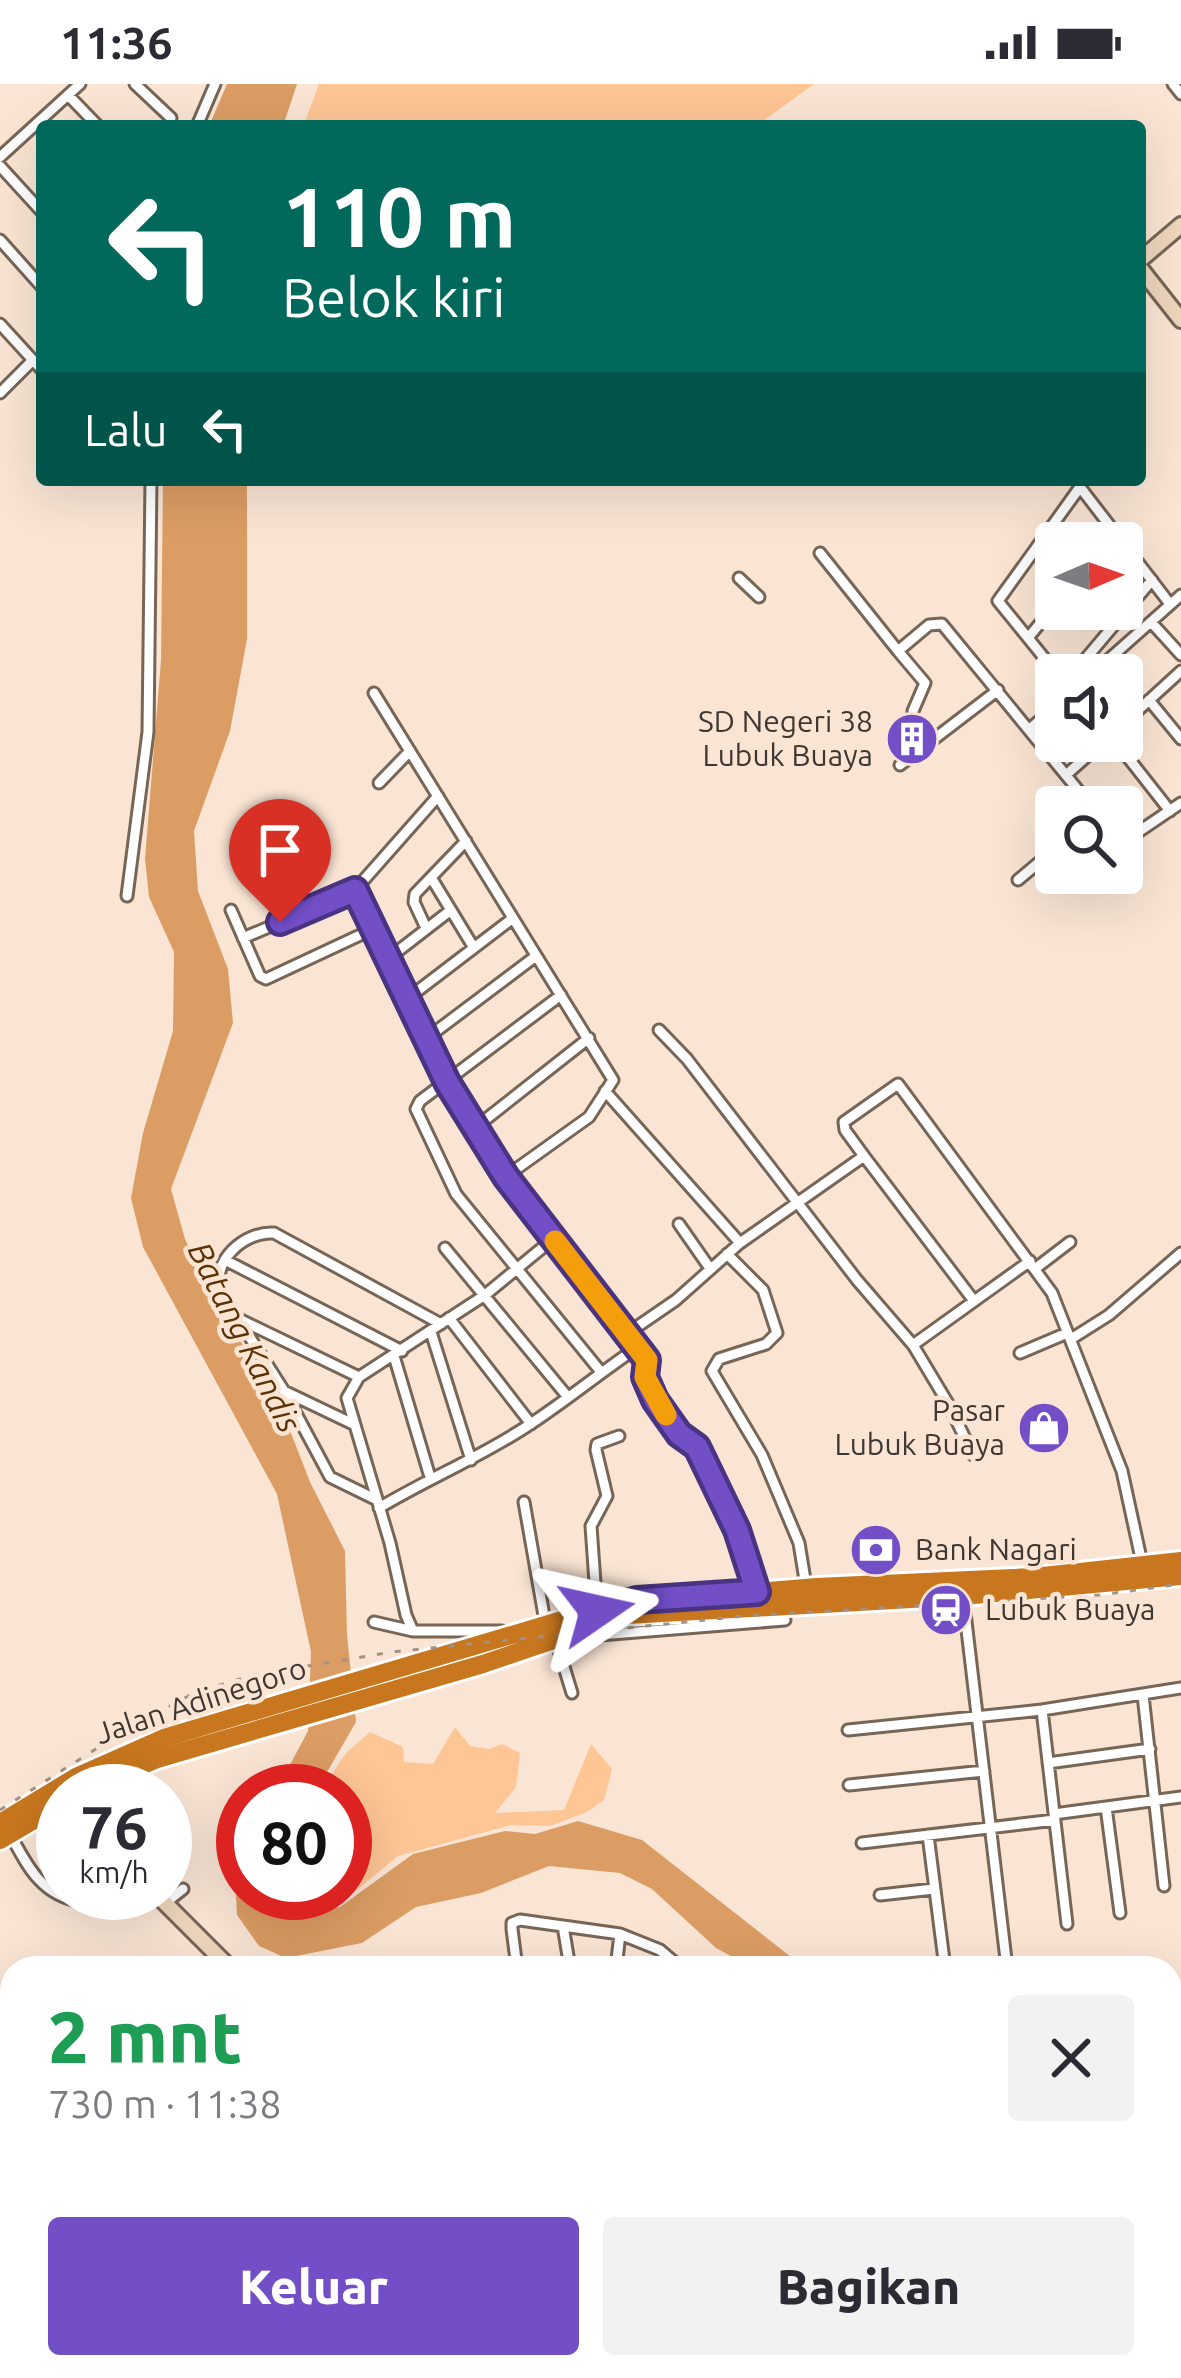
<!DOCTYPE html>
<html lang="id">
<head>
<meta charset="utf-8">
<style>
	body { margin:0; font-family:Ubuntu,sans-serif; background:#f2f2f3; color:#2b2b33; height:100vh; display:flex; flex-direction:column; font-size:45px; white-space:nowrap }
	* { box-sizing:border-box; margin:0 }
	p { font-size:39px; color:#7c7c81 }
	.icon { flex:none; width:66px; height:66px; fill:none; stroke:currentColor; stroke-width:2; stroke-linecap:round; stroke-linejoin:round }
	.map { position:relative; flex:1; overflow:hidden }
	.sheet { position:absolute; left:0px; top:1872px; width:1182px; height:423px; display:flex; flex-direction:column; background:#fff; border-radius:36px 36px 0 0; box-shadow:0 12px 48px #0002 }
	.sheet>* { flex:none }
	.guide { position:absolute; left:36px; top:36px; width:1110px; height:366px; border-radius:12px; box-shadow:0 12px 48px #0002; background:#00695c; color:#fff; overflow:hidden }
	.needle { width:78px; rotate:88deg }
	.buttons { position:absolute; left:1035px; top:438px; display:grid; gap:24px }
	.buttons a { display:grid; place-items:center; width:108px; height:108px; border-radius:12px; background:#fff; box-shadow:0 12px 48px #0002; font-size:60px }
	.speed { position:absolute; left:36px; top:1680px; display:flex; gap:24px; font-size:60px; font-weight:700; text-align:center }
	.speed>* { display:grid; place-content:center; width:156px; height:156px; border-radius:50%; background:#fff; box-shadow:0 12px 48px #0002; line-height:1 }
	.speed small { font-size:30px; font-weight:400 }
	.speed .limit { border:18px solid #d22; background:#fff; color:#111 }
	.pin { position:absolute; display:grid; place-items:center; width:102px; height:102px; color:#fff; margin:-123px -51px; border-radius:50% 50% 50% 0; rotate:-45deg; box-shadow:0 0 12px #0007 }
	.pin .icon { rotate:45deg }
	.me { position:absolute; width:132px; margin:-66px; rotate:79deg; stroke-linejoin:round; filter:drop-shadow(0 0 9px #0008) }
	.turn { display:flex; align-items:center; gap:42px; height:252px; padding:0 48px; font-size:54px }
	.turn .icon { width:156px; height:156px; stroke-width:2.5 }
	.turn b { display:block; font-size:84px; line-height:102px }
	.then { display:flex; align-items:center; height:114px; padding:0 48px; background:#0003; gap:24px; font-size:45px }
	.round { display:grid; place-items:center; flex:none; width:126px; height:126px; border-radius:12px; background:#f2f2f3 }
	.overview { display:flex; align-items:center; justify-content:space-between; height:204px; padding:0 48px }
	h1 { font-size:72px; font-weight:800; line-height:90px; color:#1e9e55 }
	.cta { display:flex; gap:24px; margin-top:auto; padding:24px 48px }
	.cta a { flex:1; height:138px; border-radius:12px; background:#724ec7; color:#fff; font-size:48px; font-weight:800; line-height:138px; text-align:center }
	.cta a+a { background:#f2f2f3; color:#2b2b33 }
	.status { display:flex; justify-content:space-between; align-items:center; height:84px; padding:0 60px; background:#fff; direction:ltr }
	.status svg { height:33px; fill:currentColor }
	.map>svg:first-child { display:block }
	.green { fill:#fec595 }
	.water { fill:#dc9d64 }
	.lines { fill:none; stroke-linecap:round; stroke-linejoin:round }
	.stream { stroke:#dc9d64; stroke-width:3 }
	.street-casing { stroke:#776556; stroke-width:15 }
	.secondary-casing { stroke:#776556; stroke-width:20 }
	.highway-casing { stroke:#fff; stroke-width:24 }
	.street { stroke:#fff; stroke-width:9 }
	.secondary { stroke:#eed6bc; stroke-width:14 }
	.highway { stroke:#c8771e; stroke-width:18 }
	.rail { stroke:#a19286; stroke-width:3; stroke-dasharray:6 12; stroke-linecap:butt }
	.route-casing { stroke:#4a3381; stroke-width:30 }
	.route { stroke:#724ec7; stroke-width:21 }
	.slow { stroke:#f59e0b; stroke-width:21 }
	.labels { text-anchor:middle; stroke-width:9; stroke-linejoin:round; paint-order:stroke }
	.poi-label { font-size:30px; fill:#3f3730; stroke:#fae5d4; text-anchor:end }
	.street-label { font-size:30px; fill:#3f3730; stroke:#fae5d4 }
	.water-label { font-size:33px; font-style:italic; fill:#5c3204; stroke:#fae5d4 }
</style>
</head>
<body>
<div class="status"><b>11:36</b><svg viewBox="0 0 49 12"><path d="M0 12V9h3v3zM5 12V6h3v6zM10 12V3h3v9zM15 12V0h3v12zM26 1h20v11H26zM47 4h2v5h-2z"/></svg></div>
<div class="map">
<svg width="1181" height="2294" viewBox="0 0 1181 2294">
	<rect width="100%" height="100%" fill="#fae5d4"/>
	<path class="green" d="M319,0H814L756,42H314L306,35Z
		M455,1643L470,1662L489,1665L502,1660L520,1669L516,1703L495,1729L564,1726L591,1660L612,1685L604,1716L587,1728L550,1742L511,1741L398,1772L340,1820L278,1821L269,1814L268,1809H345V1707H321L346,1669L370,1648L403,1663L404,1678L433,1680Z"/>
	<path class="water" d="M227,0H297L283,42H209Z
		M163,396H247V555L230,647L194,747L198,807L228,885L233,939L171,1105L185,1155L213,1217L275,1308L310,1398L345,1467L347,1551L356,1638L316,1707H276L308,1647L311,1568L277,1410L143,1163L131,1114L143,1049L173,947L174,868L149,813L145,775L161,576Z
		M578,1737L642,1756L805,1884H753L716,1864L652,1805L620,1789L549,1782L481,1809L416,1823L362,1859L286,1874L259,1862L237,1831L235,1788L243,1767V1809H265L268,1823L288,1830L340,1823L413,1770L505,1747L535,1750Z
		M931,2283H1037L1038,2294H928Z"/>
	<g class="lines">
		<path class="stream" d="M1062,1884L1073,1877L1091,1874L1096,1884
			M1170,1933L1181,1926
			M1037,2293L1077,2283"/>
		<g class="street-casing">
			<path id="street" d="M135,0L171,34
				M1173,0L1181,10
				M68,11L98,42
				M197,42L215,0
				M0,73L80,0
				M0,82L42,128
				M0,156L42,203
				M0,240L42,286
				M0,309L33,276
				M820,469L898,567L929,541L942,540L1092,723
				M739,494L759,513
				M1151,538L1181,571
				M1028,554L1056,520
				M898,567L925,599L913,627
				M1058,591L998,517L1080,403L1170,520
				M1072,591L1152,496
				M1091,591L1181,511
				M374,609L613,996L589,1033L505,1093
				M1149,616L1181,655
				M1122,641L1181,587
				M1031,644L1056,622
				M1115,657L1170,727
				M900,681L998,606
				M1066,691L1104,657
				M379,699L410,667
				M438,712L355,806L447,998L505,1093L647,1276L645,1293L655,1316L679,1350L697,1363L737,1446L757,1508
				M1122,759L1181,719
				M432,795L474,864
				M1018,796L1056,764
				M127,812L148,648L151,396
				M231,826L260,892L266,895L373,845
				M426,844L414,818L415,810L466,757
				M243,854L355,806
				M389,874L451,826
				M561,911L420,1017L416,1025L456,1110L601,1288
				M407,915L513,834
				M659,946L687,975L857,1196L913,1261L949,1321L973,1371
				M427,954L536,872
				M605,1007L740,1159
				M476,1043L589,954
				M864,1072L974,1217
				M679,1140L709,1183
				M445,1164L567,1312
				M727,1170L763,1206L777,1249L766,1260L719,1275L712,1287L762,1371L799,1459L806,1502
				M225,1176L402,1267
				M1036,1184L1070,1158
				M449,1234L531,1340
				M241,1236L359,1293
				M431,1248L471,1376
				M628,1249L676,1216L740,1159L864,1072L845,1046L844,1038L898,1000L1052,1209L1122,1387L1142,1479
				M1071,1255L1109,1231L1181,1169
				M913,1261L1030,1177
				M1020,1269L1067,1249
				M394,1272L430,1393
				M284,1307L330,1393L375,1415
				M353,1340L284,1307L221,1208C210,1178 244,1147 274,1149L441,1240
				M524,1418L546,1543
				M379,1424C429,1394 481,1373 529,1341C567,1316 601,1288 638,1263
				M963,1512L1007,1884
				M597,1527L591,1442L607,1412L596,1366L597,1360L619,1352
				M374,1538L413,1547
				M502,1547H413L406,1531L390,1459L347,1314L359,1293L485,1211L553,1155
				M587,1552L785,1536
				M556,1557L572,1609
				M1143,1611L1164,1802
				M1042,1626L1067,1840
				M848,1646L1042,1626L1181,1604
				M1048,1679L1150,1665
				M849,1701L984,1687
				M1106,1723L1120,1829
				M1054,1730L1181,1713
				M10,1750C28,1783 41,1811 81,1818
				M928,1751L945,1884
				M862,1759L1055,1736
				M880,1811L934,1805
				M164,1820L183,1805
				M563,1842L570,1884
				M620,1850L660,1866L681,1884
				M517,1884L512,1845V1839L520,1836L620,1850L616,1884
				M854,2283V2294"/>
		</g>
		<g class="secondary-casing">
			<path id="secondary" d="M1140,176L1181,141
				M1140,184L1181,236
				M155,1809L230,1884
				M549,2283L557,2294"/>
		</g>
		<g class="highway-casing">
			<path id="highway" d="M83,1707L157,1675L483,1580L627,1531L963,1512L1181,1492
				M0,1739L76,1693L164,1654L616,1520L817,1503L1034,1493L1181,1477
				M0,1756L63,1719"/>
		</g>
		<use href="#street" class="street"/>
		<use href="#secondary" class="secondary"/>
		<use href="#highway" class="highway"/>
		<path class="rail" d="M0,1726L124,1647L196,1608L254,1591L392,1568L744,1532L1100,1511L1181,1500"/>
	</g>
	<g class="lines">
		<g class="route-casing">
			<path id="route" d="M280,838L355,806L447,998L506,1093L647,1276L645,1293L655,1316L679,1350L697,1363L737,1446L757,1508L637,1516L597,1527"/>
		</g>
		<use href="#route" class="route"/>
		<path class="slow" d="M555,1157L647,1276L645,1293L666,1331"/>
	</g>
	<defs>
		<g id="building-disc" transform="scale(2.7)"><circle r="9.5" fill="#724ec7" stroke="#fae5d4"/><path d="M-4-6H4V6H1V3H-1V6H-4ZM-2.5-4.3h1.7v1.8h-1.7ZM.8-4.3h1.7v1.8H.8ZM-2.5-1h1.7V.8h-1.7ZM.8-1h1.7V.8H.8Z" fill="#fff"/></g>
		<g id="shop-disc" transform="scale(2.7)"><circle r="9.5" fill="#724ec7" stroke="#fae5d4"/><path d="M-5-2.5h2.3a2.7 3.5 0 0 1 5.4 0H5L5.5 6h-11ZM-1.5-2.5h3a1.5 2.3 0 0 0-3 0Z" fill="#fff"/></g>
		<g id="bank-disc" transform="scale(2.7)"><circle r="9.5" fill="#724ec7" stroke="#fae5d4"/><path d="M-6-4H6V4H-6ZM0-2.3a2.3 2.3 0 1 0 0 4.6a2.3 2.3 0 1 0 0-4.6Z" fill="#fff"/></g>
		<g id="station-disc" transform="scale(2.7)"><circle r="9.5" fill="#724ec7" stroke="#fae5d4"/><path d="M-3-6H3Q5-6 5-4V2Q5 4 3 4L4.5 6H3L1.5 4h-3L-3 6H-4.5L-3 4Q-5 4-5 2V-4Q-5-6-3-6ZM-3.5-4v3h7v-3ZM-3.5 1v1.5H-2V1ZM2 1v1.5H3.5V1Z" fill="#fff"/></g>
	</defs>
	<g fill-rule="evenodd">
		<use href="#building-disc" x="912" y="655"/>
		<use href="#shop-disc" x="1044" y="1344"/>
		<use href="#bank-disc" x="876" y="1466"/>
		<use href="#station-disc" x="946" y="1526"/>
	</g>
	<g class="labels">
		<g class="poi-label">
			<text x="873" y="648">SD Negeri 38<tspan x="873" dy="34">Lubuk Buaya</tspan></text>
			<text x="1005" y="1337">Pasar<tspan x="1005" dy="34">Lubuk Buaya</tspan></text>
			<text x="915" y="1476" text-anchor="start">Bank Nagari</text>
			<text x="985" y="1536" text-anchor="start">Lubuk Buaya</text>
		</g>
		<g class="street-label">
			<text transform="translate(201 1617) rotate(-18)" y="10">Jalan Adinegoro</text>
		</g>
		<g class="water-label">
			<text transform="translate(245 1253) rotate(63)" y="12">Batang Kandis</text>
		</g>
	</g>
</svg>
<div class="buttons">
<a><svg class="needle" viewBox="-14 -14 28 28"><path d="M0-13l5 13h-10z" fill="#e53935"/><path d="M0 13l5-13h-10z" fill="#7c7c81"/></svg></a>
<a><svg class="icon" aria-label="sound" viewBox="0 0 24 24"><path d="M4 9h4l5-4v14l-5-4H4zM17 9q2 3 0 6"/></svg></a>
<a><svg class="icon" aria-label="search" viewBox="0 0 24 24"><circle cx="10" cy="10" r="6"/><path d="M15 15l6 6"/></svg></a>
</div>
<div class="speed"><div>76<small>km/h</small></div><div class="limit">80</div></div>
<div class="pin" style="left:280px;top:838px;background:#d93025"><svg class="icon" aria-label="arrive" viewBox="0 0 24 24"><path d="M6 21V4h12l-3 4 3 4H6"/></svg></div>
<svg class="me" style="left:597px;top:1527px" viewBox="-20 -20 40 40"><path d="M0-17L14 15 0 8-14 15z" fill="#724ec7" stroke="#fff" stroke-width="4"/></svg>
<div class="guide">
<div class="turn"><svg class="icon" aria-label="left" viewBox="0 0 24 24"><path d="M17 20v-9H6M10 6l-5 5 5 5"/></svg><div><b>110 m</b>Belok kiri</div></div>
<div class="then">Lalu<svg class="icon" aria-label="left" viewBox="0 0 24 24"><path d="M17 20v-9H6M10 6l-5 5 5 5"/></svg></div>
</div>
<section class="sheet">
<div class="overview"><div><h1>2 mnt</h1><p>730 m · 11:38</p></div><a class="round"><svg class="icon" aria-label="close" viewBox="0 0 24 24"><path d="M6 6l12 12M18 6L6 18"/></svg></a></div>
<div class="cta"><a>Keluar</a><a>Bagikan</a></div>
</section>
</div>
</body>
</html>
